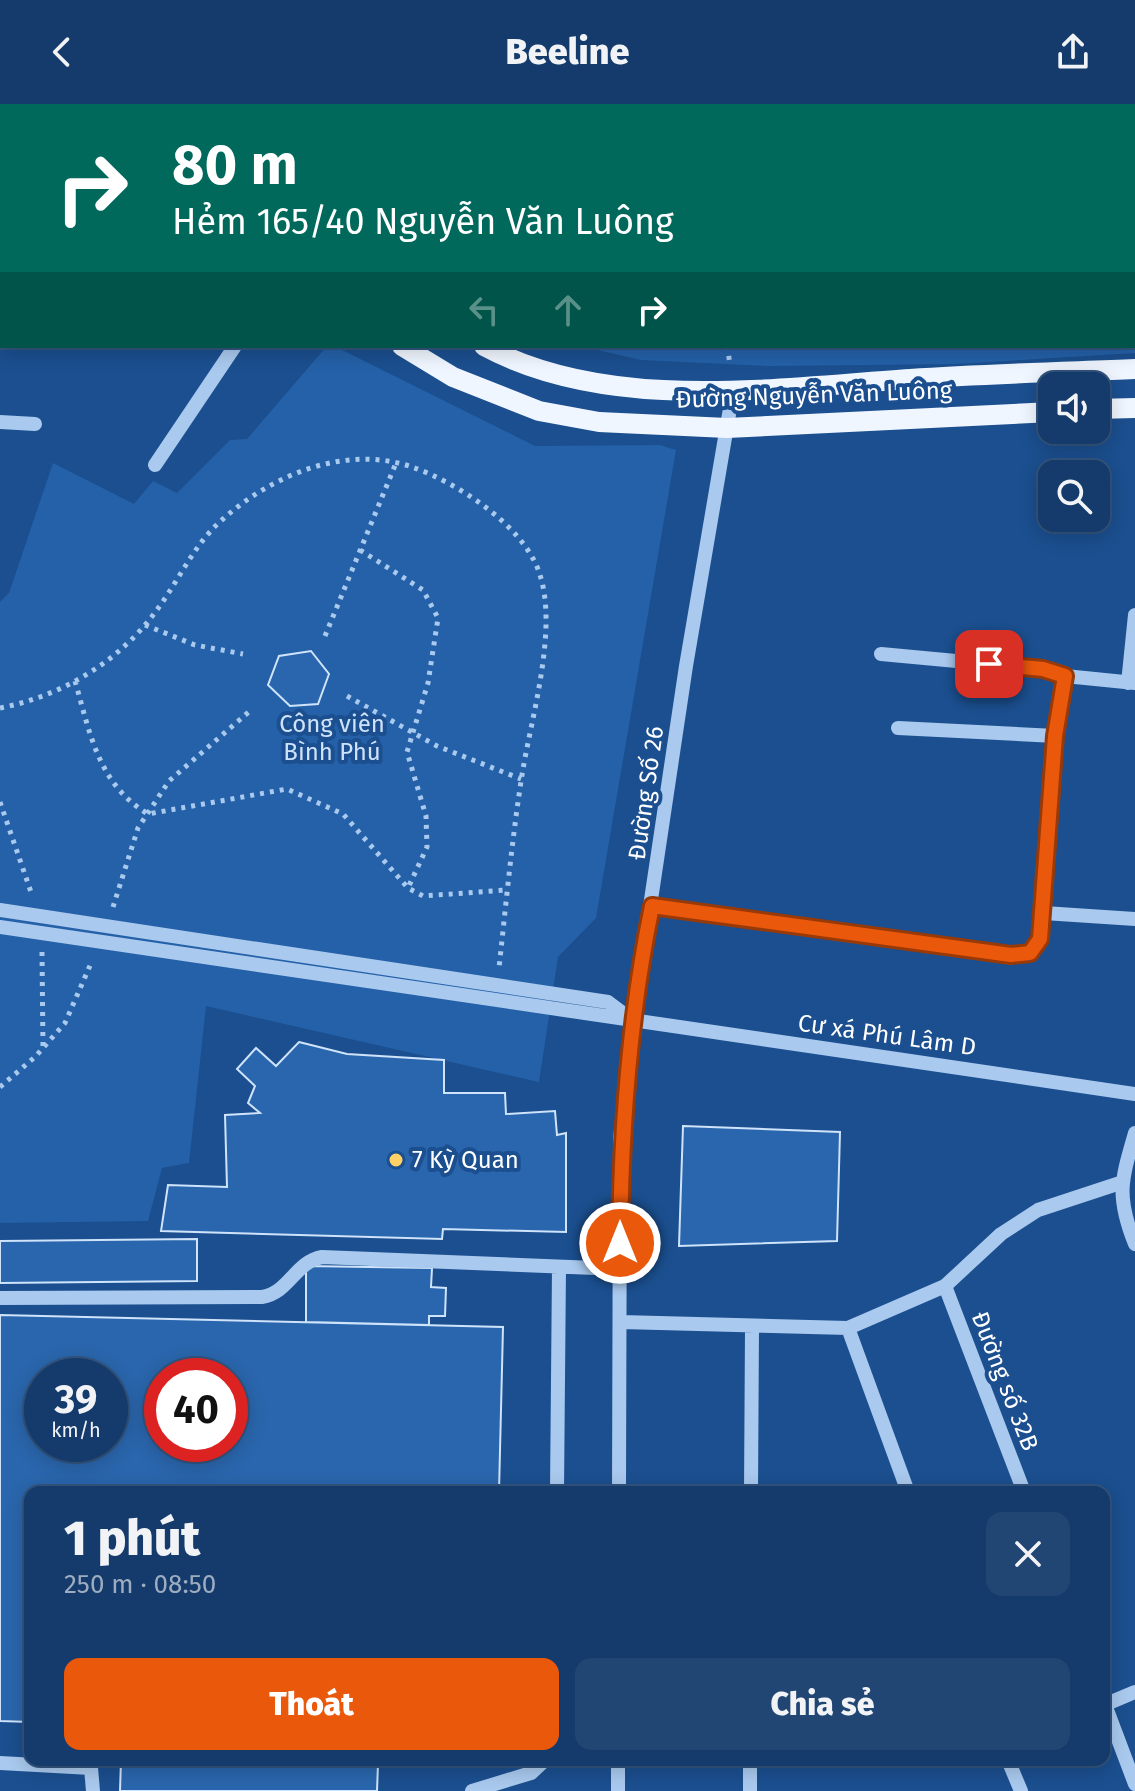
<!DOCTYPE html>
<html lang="vi">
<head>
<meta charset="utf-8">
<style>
	body { margin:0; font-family:"Fira Sans",sans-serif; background:#214673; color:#f1f3f6; height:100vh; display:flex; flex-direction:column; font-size:30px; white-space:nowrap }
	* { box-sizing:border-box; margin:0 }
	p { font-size:26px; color:#9dadc1 }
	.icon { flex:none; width:44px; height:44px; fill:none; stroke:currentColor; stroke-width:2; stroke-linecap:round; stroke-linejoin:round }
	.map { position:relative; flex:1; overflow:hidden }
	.sheet { position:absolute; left:24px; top:1382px; width:1086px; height:280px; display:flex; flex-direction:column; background:#143b6b; border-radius:16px; box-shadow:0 4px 20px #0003,0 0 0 2px #33557e }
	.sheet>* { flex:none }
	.hud { position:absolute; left:0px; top:0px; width:1136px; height:244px; box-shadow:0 4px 20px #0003,0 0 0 2px #33557e; background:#00695c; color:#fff; overflow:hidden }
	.tools { position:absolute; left:1038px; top:268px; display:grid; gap:16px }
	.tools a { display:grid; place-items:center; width:72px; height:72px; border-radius:16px; background:#143b6b; box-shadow:0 4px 20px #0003,0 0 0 2px #33557e; font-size:40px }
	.speed { position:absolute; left:24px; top:1254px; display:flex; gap:16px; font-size:40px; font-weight:700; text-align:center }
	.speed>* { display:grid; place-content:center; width:104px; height:104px; border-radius:50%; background:#143b6b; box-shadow:0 4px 20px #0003,0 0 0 2px #33557e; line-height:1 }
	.speed small { font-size:20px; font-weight:400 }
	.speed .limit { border:12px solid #d22; background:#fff; color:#111 }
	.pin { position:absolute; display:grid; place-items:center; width:68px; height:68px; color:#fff; margin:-34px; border-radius:16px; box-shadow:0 4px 12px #0006 }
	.me { position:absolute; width:88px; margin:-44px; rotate:0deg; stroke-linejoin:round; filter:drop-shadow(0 0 6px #0008) }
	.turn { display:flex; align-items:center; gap:28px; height:168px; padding:0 40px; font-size:36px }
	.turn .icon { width:104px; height:104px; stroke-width:2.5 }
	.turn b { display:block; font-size:56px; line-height:68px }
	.lanes { display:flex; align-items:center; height:76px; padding:0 40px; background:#0003; justify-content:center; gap:40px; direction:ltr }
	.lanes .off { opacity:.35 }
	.round { display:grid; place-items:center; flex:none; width:84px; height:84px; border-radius:16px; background:#214673 }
	.headline { display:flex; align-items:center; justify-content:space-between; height:136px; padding:0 40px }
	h1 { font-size:48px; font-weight:800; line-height:60px }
	.cta { display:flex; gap:16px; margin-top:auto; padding:16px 40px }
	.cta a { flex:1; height:92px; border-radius:16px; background:#ea580c; color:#fff; font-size:32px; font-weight:800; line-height:92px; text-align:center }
	.cta a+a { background:#214673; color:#f1f3f6 }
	header { display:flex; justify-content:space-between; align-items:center; height:104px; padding:0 40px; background:#143b6b; font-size:36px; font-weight:800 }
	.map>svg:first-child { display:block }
	.green { fill:#2461a8 }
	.water { fill:#123a6d; stroke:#9cc4f0; stroke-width:2 }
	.building { fill:#2a66ad; stroke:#cfe3fa; stroke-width:2; fill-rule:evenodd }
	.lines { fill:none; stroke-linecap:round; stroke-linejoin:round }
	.path { stroke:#a9c9ee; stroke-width:5; stroke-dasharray:4 6; stroke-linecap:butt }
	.minor { stroke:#a9c9ee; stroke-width:14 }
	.major { stroke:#f0f6ff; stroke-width:20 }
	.route-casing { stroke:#983908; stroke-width:20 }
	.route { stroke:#ea580c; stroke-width:14 }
	.poi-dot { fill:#ffd166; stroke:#1b4f8f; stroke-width:3 }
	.labels { text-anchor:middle; stroke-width:8; stroke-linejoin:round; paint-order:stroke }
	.street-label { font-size:24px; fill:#fff; stroke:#1b4f8f }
	.park-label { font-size:24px; fill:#cfe3fa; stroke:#1b4f8f }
	.poi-label { font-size:24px; fill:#fff; stroke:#1b4f8f; text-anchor:start }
</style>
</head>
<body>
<header><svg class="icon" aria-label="back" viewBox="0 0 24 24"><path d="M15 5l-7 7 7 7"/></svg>Beeline<svg class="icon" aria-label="share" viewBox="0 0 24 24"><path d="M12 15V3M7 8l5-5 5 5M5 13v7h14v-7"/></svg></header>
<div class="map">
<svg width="1135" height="1687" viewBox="0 0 1135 1687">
	<rect width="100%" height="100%" fill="#1b4f8f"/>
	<path class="green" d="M330,0H709L713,2H329Z
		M1135,119V249L955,260L769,262L641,256L580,242H1134Z
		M327,242H334L535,342L660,341L676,346L596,814L558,853L539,978L206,902L189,1059L162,1064L148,1117L0,1119V498L9,489L53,359L134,400L153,377L177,389L230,336L247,335Z"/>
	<path class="water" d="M771,0H1135V99L1134,2Z"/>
	<path class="building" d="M311,547L329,570L318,600L290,602L268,581L279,552Z
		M299,938L347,950L444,956V989H505L506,1010L555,1007L557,1031L566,1029V1128L443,1125L442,1135L161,1127L168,1081L227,1083L225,1011L260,1009L248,999L255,982L237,965L256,944L276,962Z
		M683,1022L840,1028L837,1137L679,1142Z
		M197,1135V1177L0,1179V1137Z
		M306,1162L432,1164L431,1183L446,1184L445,1212H429V1221L306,1218Z
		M0,1211L503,1223L499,1388H30V1618L0,1617ZM42,1272H110V1340H42ZM162,1272H230V1340H162Z
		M121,1656H460L459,1662L378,1660L377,1687H120Z"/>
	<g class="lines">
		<path class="path" d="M400,0L401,2
			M601,0L606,2
			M727,0L732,2
			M511,2L513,0
			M1134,111H1135
			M1134,154H1135
			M1134,210H1135
			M727,242L730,260
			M360,446L423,486L438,514L428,579L407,648L426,712L427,743L408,784
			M145,521L195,541L243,550
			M325,532L396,359
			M75,577C90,629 98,680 148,710L287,685L343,710L408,784L423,792L507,786
			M347,592L437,642L521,675
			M0,604C63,592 122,556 159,503C180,474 195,439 223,415C272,371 346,340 412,363C456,378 523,421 539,468C559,524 531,614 522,671C512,735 506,800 499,864
			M0,698L32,791
			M113,803L138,724L169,677L251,606
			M42,848L43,945
			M0,983L35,953L65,919L92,857"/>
		<path class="minor" d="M101,2L103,0
			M302,2L303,0
			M0,318L35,320
			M155,361L235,242
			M881,550L1043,565L1065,572
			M1128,579L1135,511
			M898,624L1055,632
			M652,802L1011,851L1030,849L1040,835L1044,809L1055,632L1065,572L1135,579
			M0,806L608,898L632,916
			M1044,809L1135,815
			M0,823L1135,990
			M1135,1029C1121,1077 1116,1092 1135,1140
			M945,1182L1024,1388
			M0,1194L262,1193C289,1189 295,1158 322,1153L620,1165
			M621,1218L848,1224L945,1182L1001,1130L1038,1106L1120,1079
			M848,1224L908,1388
			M557,1388L559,1163
			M619,1388L620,1035L633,916L686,562L733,287
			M751,1388L752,1224
			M1104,1598L1135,1680
			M1104,1601L1135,1588
			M1008,1656L1021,1687
			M0,1659L91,1664L93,1687
			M472,1687L531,1669L545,1656
			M618,1687V1656
			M750,1687V1656"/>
		<path class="major" d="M38,0L42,2
			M0,25L2,26
			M402,242L453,273L539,307L599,318L727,324L1052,308
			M484,242C608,309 774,284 910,275C985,270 1060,268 1135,265
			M1096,305L1135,304"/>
	</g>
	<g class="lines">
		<g class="route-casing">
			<path id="route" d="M620,1139C621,1026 629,913 652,802L1011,851L1030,849L1040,835L1055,632L1065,572L1043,565L989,560"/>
		</g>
		<use href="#route" class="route"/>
	</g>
	<circle class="poi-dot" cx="396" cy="1056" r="8"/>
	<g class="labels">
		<g class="street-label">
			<text transform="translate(814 291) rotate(-2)" y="8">Đường Nguyễn Văn Luông</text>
			<text transform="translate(646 689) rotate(-82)" y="8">Đường Số 26</text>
			<text transform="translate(887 931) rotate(8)" y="8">Cư xá Phú Lâm D</text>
			<text transform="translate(1005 1277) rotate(69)" y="8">Đường số 32B</text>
		</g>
		<g class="park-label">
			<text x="332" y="628">Công viên<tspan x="332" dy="28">Bình Phú</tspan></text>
		</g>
		<g class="poi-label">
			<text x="412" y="1064">7 Kỳ Quan</text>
		</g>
	</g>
</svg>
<div class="tools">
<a><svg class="icon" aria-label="sound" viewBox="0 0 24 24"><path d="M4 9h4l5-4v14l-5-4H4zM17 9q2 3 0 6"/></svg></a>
<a><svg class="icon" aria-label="search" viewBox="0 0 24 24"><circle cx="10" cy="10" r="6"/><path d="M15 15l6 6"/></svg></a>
</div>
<div class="speed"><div>39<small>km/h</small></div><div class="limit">40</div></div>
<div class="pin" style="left:989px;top:560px;background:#d93025"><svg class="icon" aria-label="arrive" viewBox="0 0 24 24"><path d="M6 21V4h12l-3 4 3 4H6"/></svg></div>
<svg class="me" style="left:620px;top:1139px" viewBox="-20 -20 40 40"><circle r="17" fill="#ea580c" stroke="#fff" stroke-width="3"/><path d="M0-11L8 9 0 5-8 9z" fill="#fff"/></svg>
<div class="hud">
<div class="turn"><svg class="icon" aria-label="right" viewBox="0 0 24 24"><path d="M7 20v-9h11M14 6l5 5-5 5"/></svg><div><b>80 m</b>Hẻm 165/40 Nguyễn Văn Luông</div></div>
<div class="lanes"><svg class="icon off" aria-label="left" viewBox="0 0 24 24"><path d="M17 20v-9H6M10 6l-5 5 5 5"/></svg><svg class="icon off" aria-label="ahead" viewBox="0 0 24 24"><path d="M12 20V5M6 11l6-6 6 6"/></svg><svg class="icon" aria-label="right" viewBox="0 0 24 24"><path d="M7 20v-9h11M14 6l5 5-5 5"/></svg></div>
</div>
<section class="sheet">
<div class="headline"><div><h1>1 phút</h1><p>250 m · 08:50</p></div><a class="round"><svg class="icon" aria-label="close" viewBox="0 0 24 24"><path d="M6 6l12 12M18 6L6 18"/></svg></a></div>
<div class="cta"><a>Thoát</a><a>Chia sẻ</a></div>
</section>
</div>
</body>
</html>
